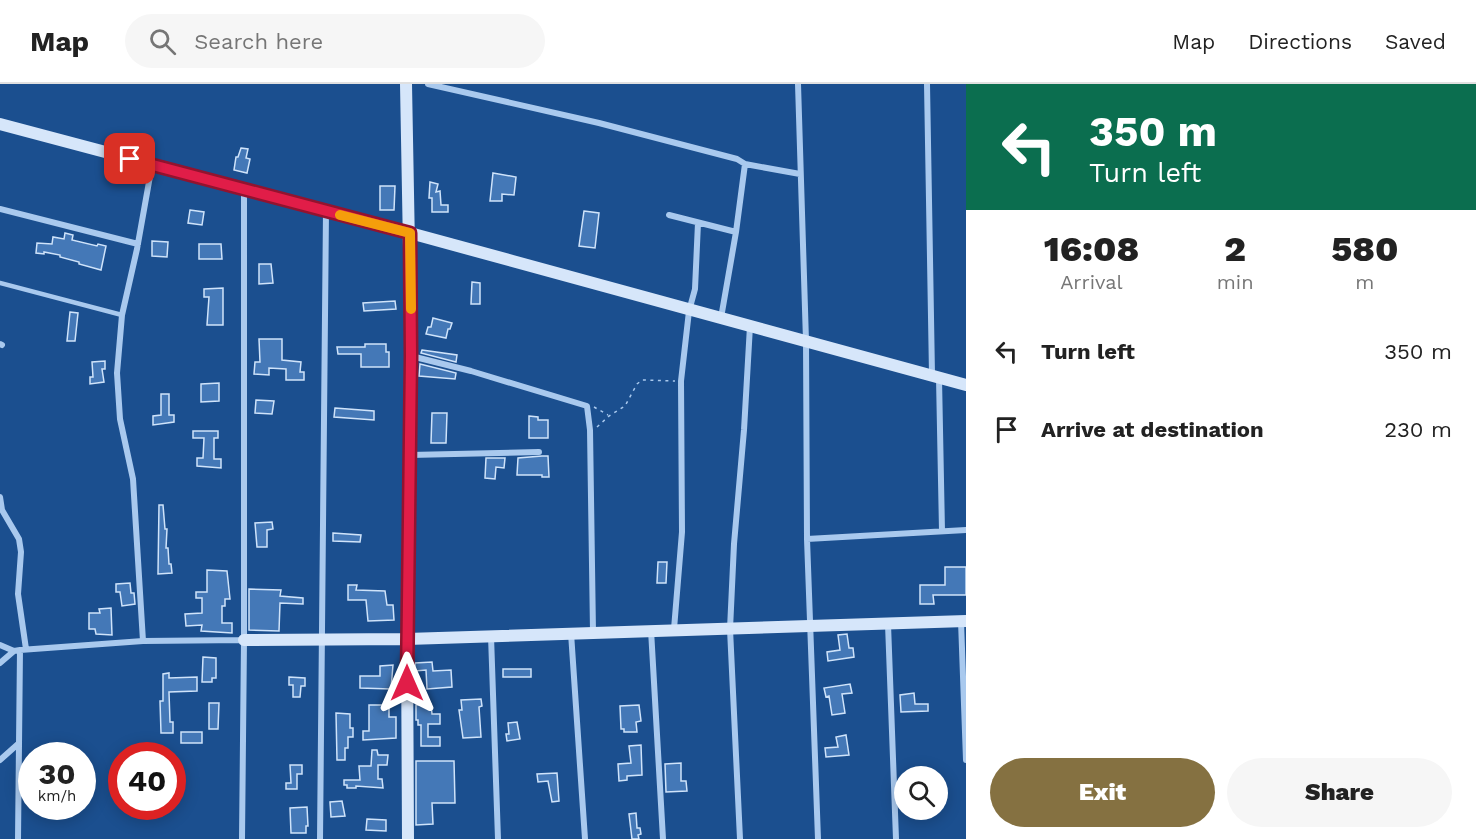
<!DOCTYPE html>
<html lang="en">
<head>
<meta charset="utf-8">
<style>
	body { margin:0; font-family:"Work Sans",sans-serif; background:#f6f6f6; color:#222; height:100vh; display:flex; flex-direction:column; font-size:22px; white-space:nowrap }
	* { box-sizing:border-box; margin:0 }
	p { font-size:20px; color:#767676 }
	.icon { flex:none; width:33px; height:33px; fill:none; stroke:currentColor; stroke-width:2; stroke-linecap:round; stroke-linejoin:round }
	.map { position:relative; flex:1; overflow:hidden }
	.details { display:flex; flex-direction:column; background:#fff; width:510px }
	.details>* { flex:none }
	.hud { background:#0b6e4f; color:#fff; overflow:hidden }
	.fabs { position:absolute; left:894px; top:682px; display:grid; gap:12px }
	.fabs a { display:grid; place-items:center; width:54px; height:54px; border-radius:50%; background:#fff; box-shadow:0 3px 15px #0003; font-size:30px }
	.speed { position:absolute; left:18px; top:658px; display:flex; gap:12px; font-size:30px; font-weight:700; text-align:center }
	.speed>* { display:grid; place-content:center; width:78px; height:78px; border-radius:50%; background:#fff; box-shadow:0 3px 15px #0003; line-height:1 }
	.speed small { font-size:15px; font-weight:400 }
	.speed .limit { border:9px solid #d22; background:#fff; color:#111 }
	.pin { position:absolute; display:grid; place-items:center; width:51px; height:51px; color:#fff; margin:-26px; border-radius:12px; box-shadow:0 3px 9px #0006 }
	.me { position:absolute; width:66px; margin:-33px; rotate:0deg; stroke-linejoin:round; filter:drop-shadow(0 0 4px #0008) }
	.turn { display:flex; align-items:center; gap:21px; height:126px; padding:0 24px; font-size:27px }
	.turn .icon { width:78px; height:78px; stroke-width:2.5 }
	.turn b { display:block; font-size:42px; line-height:51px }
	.eta { display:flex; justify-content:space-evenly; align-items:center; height:102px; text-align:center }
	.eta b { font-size:36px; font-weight:800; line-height:42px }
	.cta { display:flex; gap:12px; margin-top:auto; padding:12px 24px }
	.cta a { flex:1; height:69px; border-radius:36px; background:#857141; color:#fff; font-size:24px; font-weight:800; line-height:69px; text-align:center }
	.cta a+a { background:#f6f6f6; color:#222 }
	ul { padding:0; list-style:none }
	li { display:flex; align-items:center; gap:18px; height:78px; padding:0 24px }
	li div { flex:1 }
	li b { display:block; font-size:22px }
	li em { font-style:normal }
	header { display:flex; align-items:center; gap:36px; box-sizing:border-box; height:84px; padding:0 30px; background:#fff; border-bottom:2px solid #e0e0e0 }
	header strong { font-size:28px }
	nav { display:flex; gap:33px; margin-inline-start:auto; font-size:21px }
	.search { width:420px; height:54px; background:#f6f6f6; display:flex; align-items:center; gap:15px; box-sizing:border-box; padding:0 21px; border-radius:33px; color:#767676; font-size:22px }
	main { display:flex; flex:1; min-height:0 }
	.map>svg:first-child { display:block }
	.building { fill:#4478b7; stroke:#cfe3fa; stroke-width:1.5 }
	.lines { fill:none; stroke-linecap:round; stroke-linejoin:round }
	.path { stroke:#a9c9ee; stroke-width:1.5; stroke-dasharray:3 4.5; stroke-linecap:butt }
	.lane { stroke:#a9c9ee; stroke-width:4.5 }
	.street { stroke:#a9c9ee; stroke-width:6 }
	.secondary { stroke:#d6e6fa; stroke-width:12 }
	.route-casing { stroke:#92132f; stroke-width:15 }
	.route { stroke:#e11d48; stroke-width:10 }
	.slow { stroke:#f59e0b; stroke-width:10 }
</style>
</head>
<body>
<header>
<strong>Map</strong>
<div class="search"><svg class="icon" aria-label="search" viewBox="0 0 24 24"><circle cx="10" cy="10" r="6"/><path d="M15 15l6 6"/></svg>Search here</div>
<nav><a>Map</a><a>Directions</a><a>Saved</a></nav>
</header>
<main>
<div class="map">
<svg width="966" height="755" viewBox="0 0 966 755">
	<rect width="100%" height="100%" fill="#1b4f8f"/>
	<path class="building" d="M241,64L248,65L246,74L250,75L247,89L234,86L236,73H238Z
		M493,89L516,93L514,111L502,110V117H490Z
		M430,98L438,100L436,108L440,107L441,121H448V128H432V114H429Z
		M380,102H395L394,126H380Z
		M190,126L204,128L202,141L188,139Z
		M584,127L599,129L595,164L579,162Z
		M65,149L73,151L72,156L97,162L98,160L106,162L101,186L79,180V178L60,173V171L44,168V170L36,169L37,159L52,160L53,153L64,155Z
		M152,157L168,158L167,173L152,172Z
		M199,160H221L222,175H199Z
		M259,180H271L273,199L259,200Z
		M472,198L480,199V220H471Z
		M223,204V241H207L209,213H204V205Z
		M395,217L396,225L364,227L363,219Z
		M70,228L78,229L75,257H67Z
		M433,234L452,239L450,245H448L446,254L426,250L428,243H431Z
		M259,255H282V276L301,278L300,288H304V296H286V285L269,284V291L254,290L255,278H260Z
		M365,260H386V268H389V283H361V270H338L337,263H365Z
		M422,266L457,271L456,278L421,269Z
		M105,277V285H102L104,298L90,300V293H93L92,278Z
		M420,280L456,289L455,295L419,292Z
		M219,299V317L201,318V300Z
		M161,310H169V331H174V338L153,341V332L161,331Z
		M256,316L274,317L272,330L255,329Z
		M335,324L374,327V336L334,333Z
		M432,329H447L446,359H431Z
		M529,332L538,333V336H548V354H529Z
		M193,347H218V354H214V375H221V384L197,382V374H203L204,354H193Z
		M542,372H548L549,393H542V391H517L518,374Z
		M486,374H505L504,384L496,383L495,395L485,394Z
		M159,421H163L165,445H167L166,464H168L169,480H171L172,489L158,490Z
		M272,438L273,445L267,446V463H257L255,439Z
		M333,449L361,451L360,458L333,457Z
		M658,478H667L666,499H657Z
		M945,483H966V511H933L934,520H920V501H945Z
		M207,486L227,487L230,515H225V522H222V539H232V549L201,547L202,541L186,542L185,530L202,529V514H196V508H207Z
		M130,499L131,509H134L135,520L122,522L120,508H116V500Z
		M348,501H357L356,506L385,507L387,521H393L394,536L368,537L366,516H348Z
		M249,505L281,506L280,512L303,514V520L280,519L279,547L249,546Z
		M111,524L112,551L96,550L95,545H89V529H100L99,525Z
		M847,550L849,564H853L854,573L828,577L827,568L840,566L838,551Z
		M203,573L216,574V594H212V598H202Z
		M432,578L433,587L451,586L452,603L427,605L426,586L415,587V579Z
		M393,581L391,605L360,604V592H380V582Z
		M503,585H531V593H503Z
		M169,589V594L197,593V607L169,608L170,638H173V649H161L160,617H163V590Z
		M289,593L305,594V602H301L300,613H293V601H289Z
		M850,600L852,609L842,610L845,629L832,631L829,612L826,613L824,604Z
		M914,609L915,620H928V627L901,628L900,611Z
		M481,615L482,622L479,623L481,653L463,654L459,626H462L461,616Z
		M209,619H219L218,645H209Z
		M431,620L432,630H440V640H428V653H440V662H421V641H418V636H416V621Z
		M369,621H389V633H396V654L363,656V647H369Z
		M639,621L641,637L636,638L637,648H624V645H621L620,622Z
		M336,629L350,630V644H353V653H348V664H345V676H337Z
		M517,638L520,655L507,657L506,650H509L508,639Z
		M181,648H202V659H181Z
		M846,651L849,671L826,673L825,664L838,663L836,653Z
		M641,661L642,691L627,692V696L619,697L618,680L631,679L629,662Z
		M372,666H377L378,671H388L387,681H378V695H382L383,704L356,702V704H347V701H344V696H360L359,682H371Z
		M416,677H454L455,719H432L433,740L416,741Z
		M681,679V697H686L687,707L666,708L665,680Z
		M290,681H302V690H297V705H286V699H291Z
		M557,689L559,717L552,718L548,697L538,698L537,690Z
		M342,717L345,732L331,733L330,718Z
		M307,723L308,742H306V749H291L290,724Z
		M636,729L637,744H640L641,750L638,751L639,755H632L629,730Z
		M367,735L386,736V747L366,746Z"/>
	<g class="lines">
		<path class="path" d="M594,323L608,331
			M597,343L609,332L625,322L637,300L642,296L675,297"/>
		<path class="lane" d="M0,199L122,231"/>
		<path class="street" d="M428,0L599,39L737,75L745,80L736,148L721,234
			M798,0L806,257L807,455
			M927,0L932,291
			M745,80L800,90
			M0,125L138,160
			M669,131L736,148
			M0,260L2,261
			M411,272L471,287L587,322L590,346L593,548
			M939,294L942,447
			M410,371L539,368
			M0,413L2,426L19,455L21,468L18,510L26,565
			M961,537L966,676
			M888,540L896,755
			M674,545L682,448L681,297L689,227L695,205L698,139
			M651,546L663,755
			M571,549L585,755
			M491,552L498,755
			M143,557L133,395L120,335L117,289L122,231L137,165L152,81
			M0,561L14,567
			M0,579L14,567L20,566L143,557L244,556
			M0,676L18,660
			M18,755L20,566
			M242,755L244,556V106
			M320,755L326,127
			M740,755L730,545L734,460L744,346L750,242
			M818,755L807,455L966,446"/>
		<path class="secondary" d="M406,0L411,272L407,555L408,755
			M0,40L410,149L966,301
			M244,556L407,555L966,537"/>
	</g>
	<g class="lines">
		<g class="route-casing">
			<path id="route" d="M130,75L410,149L411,272L407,599"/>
		</g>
		<use href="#route" class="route"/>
		<path class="slow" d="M340,131L410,149L411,225"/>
	</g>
</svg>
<div class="fabs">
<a><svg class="icon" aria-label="search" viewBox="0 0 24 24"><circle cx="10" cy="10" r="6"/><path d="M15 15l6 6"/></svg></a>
</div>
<div class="speed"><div>30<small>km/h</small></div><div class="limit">40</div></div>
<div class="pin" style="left:130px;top:75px;background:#d93025"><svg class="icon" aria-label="arrive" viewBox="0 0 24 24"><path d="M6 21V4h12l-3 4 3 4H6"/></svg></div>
<svg class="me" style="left:407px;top:599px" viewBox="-20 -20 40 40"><path d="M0-17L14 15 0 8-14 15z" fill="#e11d48" stroke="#fff" stroke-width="4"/></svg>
</div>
<section class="details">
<div class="hud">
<div class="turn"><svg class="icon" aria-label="left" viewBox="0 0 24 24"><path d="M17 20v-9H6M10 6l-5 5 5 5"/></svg><div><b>350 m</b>Turn left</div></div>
</div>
<div class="eta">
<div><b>16:08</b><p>Arrival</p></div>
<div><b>2</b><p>min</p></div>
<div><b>580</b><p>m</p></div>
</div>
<ul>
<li><svg class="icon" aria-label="left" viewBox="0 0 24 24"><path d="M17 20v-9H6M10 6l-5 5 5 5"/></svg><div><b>Turn left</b></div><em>350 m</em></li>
<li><svg class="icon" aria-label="arrive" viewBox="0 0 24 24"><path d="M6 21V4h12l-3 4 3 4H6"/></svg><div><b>Arrive at destination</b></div><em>230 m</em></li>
</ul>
<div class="cta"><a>Exit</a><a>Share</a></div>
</section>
</main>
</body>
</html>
